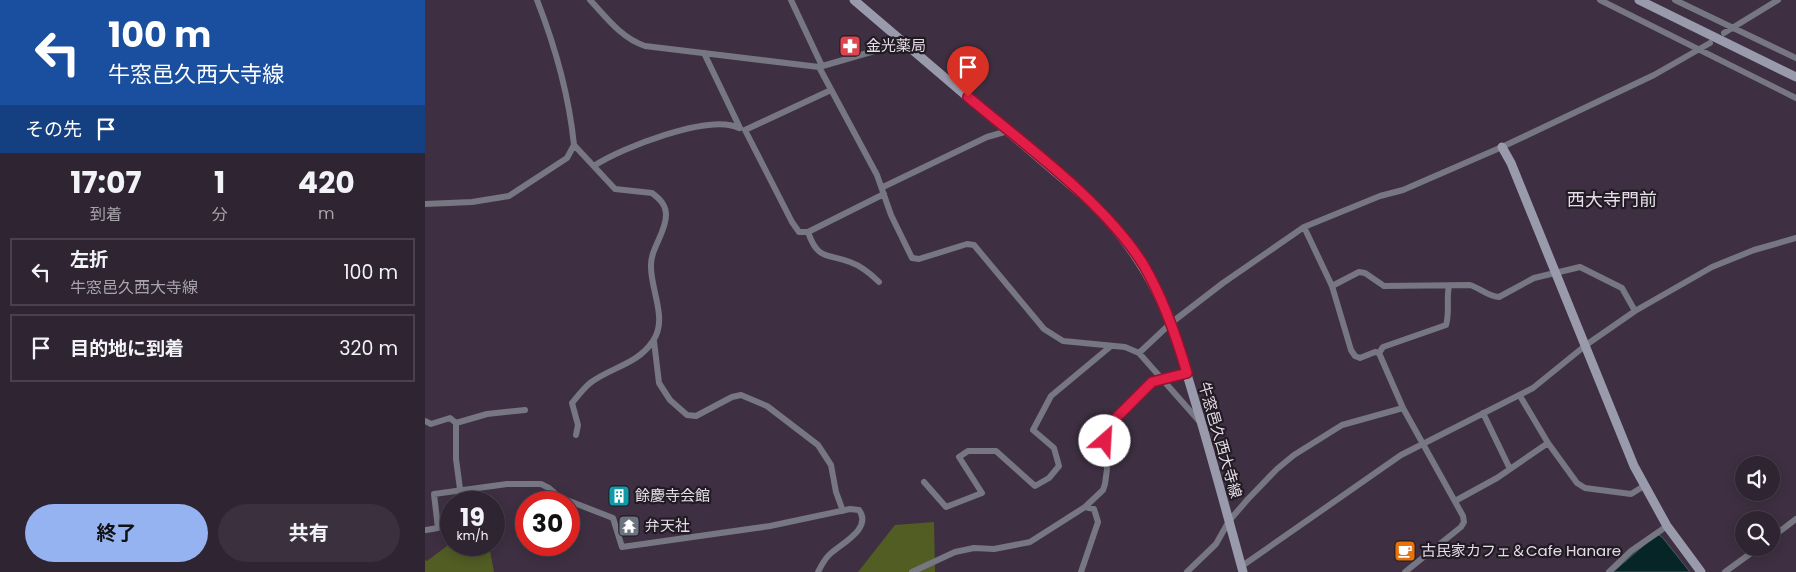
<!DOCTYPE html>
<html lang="ja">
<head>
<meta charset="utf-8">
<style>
	body { margin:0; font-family:Poppins,"Noto Sans JP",sans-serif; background:#3a303e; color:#f1f3f6; height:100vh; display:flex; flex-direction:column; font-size:19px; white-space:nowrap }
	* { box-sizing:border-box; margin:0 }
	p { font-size:16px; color:#a7a4ac }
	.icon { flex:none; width:28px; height:28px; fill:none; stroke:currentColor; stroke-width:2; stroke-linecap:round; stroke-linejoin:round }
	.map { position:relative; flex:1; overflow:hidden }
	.drawer { display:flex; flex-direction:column; background:#2e2432; width:425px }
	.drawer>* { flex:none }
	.guide { background:#1a4fa0; color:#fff; overflow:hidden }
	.fabs { position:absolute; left:1310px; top:456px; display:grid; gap:10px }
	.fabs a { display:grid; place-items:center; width:45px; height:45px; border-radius:50%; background:#2e2432; box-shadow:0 2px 12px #0003,0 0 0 1px #49414d; font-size:25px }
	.speed { position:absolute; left:15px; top:491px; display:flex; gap:10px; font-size:25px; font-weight:700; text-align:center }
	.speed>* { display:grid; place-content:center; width:65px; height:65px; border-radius:50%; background:#2e2432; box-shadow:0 2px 12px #0003,0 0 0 1px #49414d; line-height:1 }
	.speed small { font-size:12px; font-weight:400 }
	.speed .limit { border:8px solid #d22; background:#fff; color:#111 }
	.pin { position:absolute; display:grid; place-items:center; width:42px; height:42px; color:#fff; margin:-51px -21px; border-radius:50% 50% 50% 0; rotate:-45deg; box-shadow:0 0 5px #0007 }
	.pin .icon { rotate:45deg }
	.me { position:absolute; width:55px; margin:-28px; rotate:26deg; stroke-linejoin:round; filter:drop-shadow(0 0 4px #0008) }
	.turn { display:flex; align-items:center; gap:18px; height:105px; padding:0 25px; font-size:22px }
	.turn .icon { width:65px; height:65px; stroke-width:2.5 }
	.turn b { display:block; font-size:35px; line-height:42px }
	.then { display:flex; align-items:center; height:48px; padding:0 25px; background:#0003; gap:10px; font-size:19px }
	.eta { display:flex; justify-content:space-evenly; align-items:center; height:85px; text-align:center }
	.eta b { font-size:30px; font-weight:700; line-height:35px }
	.action { display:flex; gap:10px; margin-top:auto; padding:10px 25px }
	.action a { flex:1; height:58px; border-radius:30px; background:#95b2f1; color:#111; font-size:20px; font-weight:700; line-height:58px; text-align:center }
	.action a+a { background:#3a303e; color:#f1f3f6 }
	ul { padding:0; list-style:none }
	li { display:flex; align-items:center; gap:15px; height:68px; margin:0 10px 8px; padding:0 15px; border:2px solid #49414d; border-radius:0px }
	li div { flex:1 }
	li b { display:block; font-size:19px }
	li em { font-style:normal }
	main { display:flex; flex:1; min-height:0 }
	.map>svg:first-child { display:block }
	.green { fill:#515d23 }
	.water { fill:#052527; stroke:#485c61 }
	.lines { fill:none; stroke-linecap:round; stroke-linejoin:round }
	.street { stroke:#767782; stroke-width:6 }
	.secondary { stroke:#999bac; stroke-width:9 }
	.route-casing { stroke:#92132f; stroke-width:12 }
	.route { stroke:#e11d48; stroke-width:9 }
	.labels { text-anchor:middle; stroke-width:4.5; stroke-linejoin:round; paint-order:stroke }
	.poi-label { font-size:15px; fill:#e5dce7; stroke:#211b23; text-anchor:start }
	.street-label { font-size:15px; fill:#e5dce7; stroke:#211b23 }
	.quarter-label { font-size:18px; fill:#e5dce7; stroke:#211b23 }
</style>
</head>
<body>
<main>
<section class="drawer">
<div class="guide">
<div class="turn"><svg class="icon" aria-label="left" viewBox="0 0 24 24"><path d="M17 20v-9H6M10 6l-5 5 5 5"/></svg><div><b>100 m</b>牛窓邑久西大寺線</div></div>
<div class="then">その先<svg class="icon" aria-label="arrive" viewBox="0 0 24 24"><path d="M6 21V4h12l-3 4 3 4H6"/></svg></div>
</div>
<div class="eta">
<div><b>17:07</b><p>到着</p></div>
<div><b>1</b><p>分</p></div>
<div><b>420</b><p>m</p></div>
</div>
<ul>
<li><svg class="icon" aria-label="left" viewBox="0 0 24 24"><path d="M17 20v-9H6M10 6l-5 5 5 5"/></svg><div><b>左折</b><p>牛窓邑久西大寺線</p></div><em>100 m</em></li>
<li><svg class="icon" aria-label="arrive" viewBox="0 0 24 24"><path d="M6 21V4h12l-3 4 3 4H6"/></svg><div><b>目的地に到着</b></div><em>320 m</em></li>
</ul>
<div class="action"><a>終了</a><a>共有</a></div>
</section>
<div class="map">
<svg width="1371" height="572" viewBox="0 0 1371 572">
	<rect width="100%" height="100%" fill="#3e3042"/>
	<path class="green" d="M509,522L510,572H433L470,525Z
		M26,543V545H64L69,572H0V560L2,561Z"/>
	<path class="water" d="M1232,534L1237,537L1265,572H1188Z"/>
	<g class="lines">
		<path class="street" d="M165,0C181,17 196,38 220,46L394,67
			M366,0L397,66
			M1175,0L1371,98
			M1250,0L1371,58
			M1299,33L1353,0
			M477,40L467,46L394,67L452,175L466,215L487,258L494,259L542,244L549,245L619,329L638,341L700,347L714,353L775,422
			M279,53L315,128
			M149,145L190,189L227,193C235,199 241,205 241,215C241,233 225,249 226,267C226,291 243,319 228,341C212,365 186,367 165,383C158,389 152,397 147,403L153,425L151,435
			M169,166C196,148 285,113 314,128
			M458,187L562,137L583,131
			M0,204L47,202L84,196L142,158L149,145C144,96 130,46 112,0
			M879,227L907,286L926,350L930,356L935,358L950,352L954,353L978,408L1038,516L1039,522L1036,527L980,572
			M383,232H374L367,222L320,130L406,90
			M454,282C446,274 436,266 425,262C402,253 393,261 383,232L459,194
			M907,286L934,272L940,273L959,286L1045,285C1055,288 1064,297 1074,297L1109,278L1155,267L1197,288L1210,311
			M229,341L234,383L245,400L262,415L271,416L307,397L316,395L342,406L393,445L406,465L411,492L418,511
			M714,353L746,323L798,283L879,227L955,196L978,190L1077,147L1229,75L1285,43
			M954,353L958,347L1021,325C1025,312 1021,299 1024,286
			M1095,396L1123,443L1152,483L1160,488L1206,494L1219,486
			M1058,413L1085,469
			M0,421L6,424L25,418L31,423
			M499,482L521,507L557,493L534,457L543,451H571L610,486L624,478L634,466L629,448L608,430L626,396L686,346
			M35,489L31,459V423L62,414L100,410
			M1030,501L1072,478L1123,443
			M1,530L13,528L9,494L82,484H116L124,488L134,497L188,518L197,547L345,526L425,509L434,510C448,529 415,544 404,555C399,560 396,566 393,572
			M1346,538L1371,519
			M817,566L976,455L1108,388L1161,345L1210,311L1287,267L1329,250L1371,238
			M487,572L530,552L549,548L569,549L605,542L660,507L678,490L680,484L682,469L680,441L682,430L690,419L727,382L762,373
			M656,572L673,522L669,509L660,507
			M762,572L791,544L804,521L823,499L852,469L869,455L917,425L978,408
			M1184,572L1206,551L1242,526
			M1300,572L1333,548"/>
		<path class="secondary" d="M429,0L662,199C733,267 748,327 775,418C790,469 804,521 818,572
			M1214,0L1371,77
			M1077,147L1086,163L1209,466L1242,526L1276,572"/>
	</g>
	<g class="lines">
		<g class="route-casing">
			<path id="route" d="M543,97C600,145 679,202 718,264C738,298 751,335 762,373L727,382L690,419L682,430L680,441"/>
		</g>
		<use href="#route" class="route"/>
	</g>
	<defs>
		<g id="pharmacy-square" transform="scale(1.125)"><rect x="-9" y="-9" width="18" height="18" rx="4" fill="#e0444e" stroke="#211b23"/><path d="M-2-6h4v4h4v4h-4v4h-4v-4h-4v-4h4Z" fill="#fff"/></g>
		<g id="building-square" transform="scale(1.125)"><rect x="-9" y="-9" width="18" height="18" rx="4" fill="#0f9aa8" stroke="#211b23"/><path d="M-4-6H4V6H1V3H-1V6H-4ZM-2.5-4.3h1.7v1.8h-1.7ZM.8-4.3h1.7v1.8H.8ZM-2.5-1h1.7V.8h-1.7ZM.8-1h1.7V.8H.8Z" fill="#fff"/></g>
		<g id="temple-square" transform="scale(1.125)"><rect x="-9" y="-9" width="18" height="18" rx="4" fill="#6b7280" stroke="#211b23"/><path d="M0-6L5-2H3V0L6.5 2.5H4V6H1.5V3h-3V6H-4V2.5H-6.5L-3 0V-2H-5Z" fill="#fff"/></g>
		<g id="cafe-square" transform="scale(1.125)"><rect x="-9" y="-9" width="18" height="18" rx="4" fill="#e8710a" stroke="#211b23"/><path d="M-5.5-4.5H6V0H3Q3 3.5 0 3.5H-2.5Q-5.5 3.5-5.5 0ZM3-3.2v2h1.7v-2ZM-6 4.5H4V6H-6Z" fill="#fff"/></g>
	</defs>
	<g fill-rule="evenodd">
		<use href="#pharmacy-square" x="425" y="46"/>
		<use href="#building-square" x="194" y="496"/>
		<use href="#temple-square" x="204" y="526"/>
		<use href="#cafe-square" x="980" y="551"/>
	</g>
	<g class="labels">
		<g class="poi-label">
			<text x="441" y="51">金光薬局</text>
			<text x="210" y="501">餘慶寺会館</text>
			<text x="220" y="531">弁天社</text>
			<text x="996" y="556">古民家カフェ＆Cafe Hanare</text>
		</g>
		<g class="street-label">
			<text transform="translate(795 440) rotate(74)" y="5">牛窓邑久西大寺線</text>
		</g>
		<g class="quarter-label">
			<text x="1187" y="206">西大寺門前</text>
		</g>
	</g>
</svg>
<div class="fabs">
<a><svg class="icon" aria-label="sound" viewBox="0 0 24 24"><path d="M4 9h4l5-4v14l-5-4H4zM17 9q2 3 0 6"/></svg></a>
<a><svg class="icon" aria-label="search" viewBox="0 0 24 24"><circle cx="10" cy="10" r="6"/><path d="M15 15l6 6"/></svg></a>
</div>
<div class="speed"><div>19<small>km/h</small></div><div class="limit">30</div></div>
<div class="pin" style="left:543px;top:97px;background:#d93025"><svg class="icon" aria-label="arrive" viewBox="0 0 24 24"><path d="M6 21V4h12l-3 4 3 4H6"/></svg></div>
<svg class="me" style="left:680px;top:441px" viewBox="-20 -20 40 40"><circle r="19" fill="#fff"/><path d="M0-13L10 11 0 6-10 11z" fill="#e11d48"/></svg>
</div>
</main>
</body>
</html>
